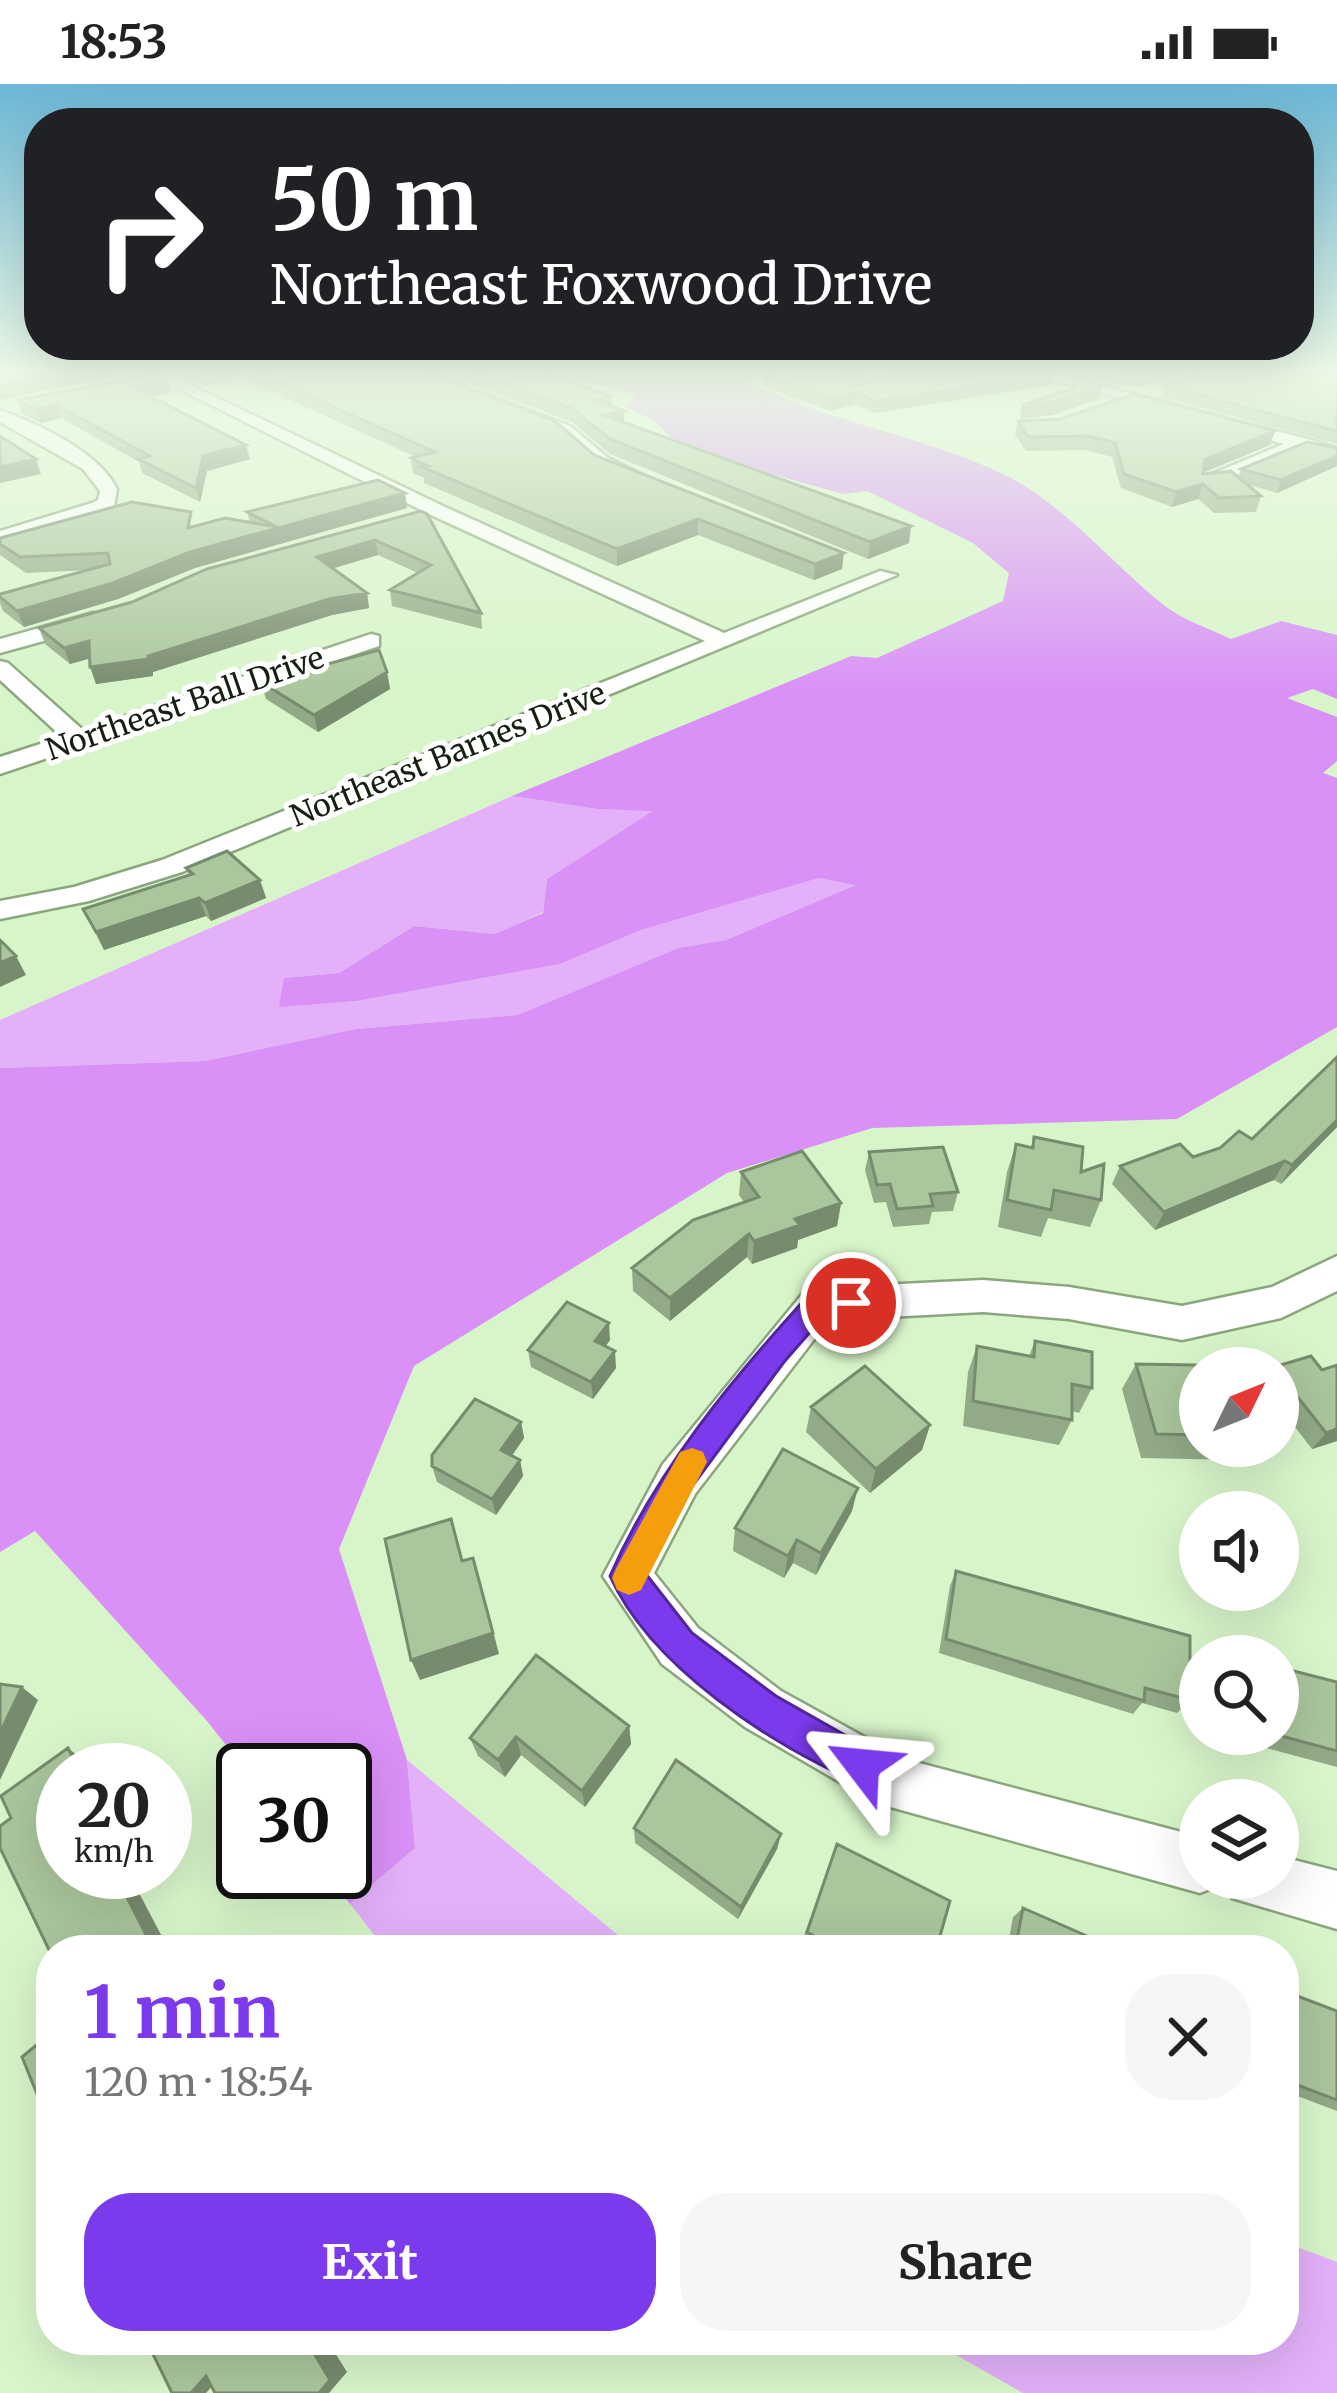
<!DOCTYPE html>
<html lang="en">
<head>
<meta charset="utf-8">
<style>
	body { margin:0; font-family:Merriweather,serif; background:#f6f6f6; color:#222; height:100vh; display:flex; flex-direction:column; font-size:45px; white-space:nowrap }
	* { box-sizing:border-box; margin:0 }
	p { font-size:39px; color:#767676 }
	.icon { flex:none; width:66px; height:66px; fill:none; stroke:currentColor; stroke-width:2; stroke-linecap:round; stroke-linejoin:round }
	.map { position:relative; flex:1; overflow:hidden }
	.sheet { position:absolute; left:36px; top:1851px; width:1263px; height:420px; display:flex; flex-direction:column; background:#fff; border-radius:48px; box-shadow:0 12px 48px #0002 }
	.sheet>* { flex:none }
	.hud { position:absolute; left:24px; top:24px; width:1290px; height:252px; border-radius:48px; box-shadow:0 12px 48px #0002; background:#202124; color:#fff; overflow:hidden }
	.needle { width:78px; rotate:47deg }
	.buttons { position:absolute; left:1179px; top:1263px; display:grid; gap:24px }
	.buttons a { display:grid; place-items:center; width:120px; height:120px; border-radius:50%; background:#fff; box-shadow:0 12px 48px #0002; font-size:60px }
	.speed { position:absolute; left:36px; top:1659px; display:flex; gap:24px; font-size:60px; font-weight:700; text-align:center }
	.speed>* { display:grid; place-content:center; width:156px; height:156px; border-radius:50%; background:#fff; box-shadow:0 12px 48px #0002; line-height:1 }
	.speed small { font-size:30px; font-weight:400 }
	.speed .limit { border:6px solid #111; border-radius:18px; background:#fff; color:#111 }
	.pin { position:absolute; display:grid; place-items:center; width:102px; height:102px; color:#fff; margin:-51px; border:6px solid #fff; border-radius:50%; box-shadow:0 3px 12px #0007 }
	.me { position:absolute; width:132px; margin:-66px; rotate:299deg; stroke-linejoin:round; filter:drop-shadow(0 0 9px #0008) }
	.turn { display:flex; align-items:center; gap:42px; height:252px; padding:0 48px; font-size:54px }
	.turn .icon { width:156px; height:156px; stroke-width:2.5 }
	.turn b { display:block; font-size:84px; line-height:102px }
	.round { display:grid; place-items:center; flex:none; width:126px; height:126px; border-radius:48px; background:#f6f6f6 }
	.head { display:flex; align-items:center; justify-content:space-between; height:204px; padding:0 48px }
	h1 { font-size:72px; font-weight:700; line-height:90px; color:#7c3aed }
	.cta { display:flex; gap:24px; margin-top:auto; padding:24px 48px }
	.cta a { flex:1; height:138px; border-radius:48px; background:#7c3aed; color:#fff; font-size:48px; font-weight:700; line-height:138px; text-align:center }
	.cta a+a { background:#f6f6f6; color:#222 }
	.status { display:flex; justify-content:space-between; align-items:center; height:84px; padding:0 60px; background:#fff; direction:ltr }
	.status svg { height:33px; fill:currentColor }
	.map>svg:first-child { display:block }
	.green { fill:#e3b0f9 }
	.forest { fill:#d990f7 }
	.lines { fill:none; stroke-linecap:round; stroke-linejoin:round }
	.minor-casing { stroke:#8ba67e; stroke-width:5 }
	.minor { fill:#fff; fill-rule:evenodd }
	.wall { fill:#92aa87 }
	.shaded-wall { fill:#778b6e }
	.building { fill:#aac69d; stroke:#778b6e; stroke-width:3 }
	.route { fill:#7c3aed; stroke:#51269a; stroke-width:3 }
	.slow { fill:#f59e0b }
	.labels { text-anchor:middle; stroke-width:10; stroke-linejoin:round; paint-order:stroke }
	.far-street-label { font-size:30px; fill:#162011; stroke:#fff }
</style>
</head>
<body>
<div class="status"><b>18:53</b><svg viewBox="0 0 49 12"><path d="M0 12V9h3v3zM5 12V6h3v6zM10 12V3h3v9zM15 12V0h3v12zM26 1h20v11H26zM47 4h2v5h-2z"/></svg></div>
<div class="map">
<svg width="1337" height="2309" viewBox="0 0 1337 2309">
	<rect width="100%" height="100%" fill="#d8f5ca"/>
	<path class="green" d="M512,712L597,725L655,726L547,795L543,828L496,850L414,842L339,889L284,894L280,922L357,917L560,880L641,846L819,794L859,800L726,856L678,864L519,931L356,945L205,977L0,984V936Z
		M407,1676L636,1866H386L350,1820L415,1764Z
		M1284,2158L1337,2178V2309H1023L930,2256H1284Z"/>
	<path class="forest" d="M545,289H653L688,294L694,289H773L746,297C829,339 924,351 1007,392C1065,421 1114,482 1165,522C1183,536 1210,545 1231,555L1281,537L1337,551V615L1313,605L1287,614L1337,633V677L1323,689L1337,694V943L1177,1035L872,1044L727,1089L414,1282L339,1465L407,1676L415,1764L350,1820L325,1788H345V1686H246L207,1637L35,1447L0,1468V984L205,977L356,945L518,931L678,864L726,856L856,801L819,794L641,846L560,880L357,917L279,923L284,894L339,889L414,842L495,850L543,829L547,795L653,727L597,725L512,712L851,572L877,574L1003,517L1009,489L973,459L867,407L843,410L720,376L672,354L652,335L626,324L636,310Z"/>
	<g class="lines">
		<g class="minor-casing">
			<path id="minor" d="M147,289H165L445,423L724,549L880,487L897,491L182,788L89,817L0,835V817L74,803L162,776L705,557L431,431Z
				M410,289H430L570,342L608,374L651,395L642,400L596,382L558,348Z
				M1029,289H1052L1307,355L1337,364V374L1302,365L1214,402H1202V394L1284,360Z
				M0,326C38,340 98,367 117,405L114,423L0,459V447L92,419L98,416L100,407L83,385L0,338Z
				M93,529L101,531V541L0,569V555Z
				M371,550L379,552V562L0,690V673L62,653L0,596V577L8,579L83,646Z
				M1337,1172V1207L1281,1234L1182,1256L1069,1235L983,1228L829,1236L695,1410L654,1489L698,1544L781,1607L904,1675L1200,1753V1794H1223L1220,1801L1200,1809L876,1719L745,1643L662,1580L603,1492L663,1380L804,1208L818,1204L983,1196L1069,1203L1182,1222L1272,1203Z
				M1278,1772L1337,1787V1845L1232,1814L1224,1794H1278Z"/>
		</g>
		<use href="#minor" class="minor"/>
	</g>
	<path class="wall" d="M184,289H429L594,371L842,485L814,496L698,451L617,482L424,399V394L413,389L411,374L416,373L242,294L204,302L185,293Z
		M442,289H546L624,327V339L909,459L868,475L610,370L572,338Z
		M768,289H874L848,298L855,302L1052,301L873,329L856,320L830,327L763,302L764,291Z
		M1052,289H1193L1135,304Z
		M1337,289V360L1161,313L1164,302Z
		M168,295L171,309L152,313L250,375L207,387L200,418L142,389L139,378L61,334L41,339L22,330L18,316Z
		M1018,337L1275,347L1270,361L1204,388L1203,390L1238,393L1241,385L1337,364V382L1277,409L1246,400L1261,412L1256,428L1214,429L1198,415L1172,423L1121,404L1112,373L1086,366L1026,367L1015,350Z
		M405,409L407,424L195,484L118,515L24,543L3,527L0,519V510L90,486L26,489L0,471V454L250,438L247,428Z
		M421,427L481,529L482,545L392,522L390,506L418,489L378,471L333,484L367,509L369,524L332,531L153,588V592L96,600L90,574L70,580L45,560L39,544L132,518Z
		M387,588L390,605L318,648L266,615L261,598Z
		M186,784L260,796L266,814L211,837L206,832L104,866L83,825L189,791Z
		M1337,973V1043L1281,1100L1274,1096L1155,1146L1112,1100L1120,1082L1193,1073L1252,1055Z
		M1034,1053L1081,1088L1101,1116L1090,1143L1048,1134L1041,1153L998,1143L1007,1088L1016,1060L1031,1063Z
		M869,1068L958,1108L953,1127L932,1128L929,1140L893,1143L886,1118L874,1119L865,1086Z
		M741,1088L841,1119L837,1142L798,1156L797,1164L752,1180L747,1173L670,1237L633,1207L632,1184L744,1118L739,1111Z
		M610,1256L605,1263L616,1284L593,1315L531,1283L528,1266Z
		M1035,1257L1092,1304L1079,1329L1072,1327V1336L1059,1361L963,1342L968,1288L977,1262L1029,1272Z
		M1136,1280L1200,1284V1362H1246L1236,1376L1141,1374L1122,1305Z
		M1274,1283L1322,1286L1337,1357L1312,1365L1278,1321V1284Z
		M811,1323L930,1341L922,1366L870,1409L806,1348Z
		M521,1338L524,1354L512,1372L520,1376L523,1392L496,1431L437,1398L432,1382Z
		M852,1427L816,1491L793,1479L784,1494L733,1467L735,1444Z
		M956,1487L1190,1616L1177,1629L1142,1619L1133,1630L939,1569L950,1502Z
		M1337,1598V1683L1244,1658L1243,1650H1278Z
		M629,1642L631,1660L585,1723L521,1671L505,1693L478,1672L470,1654Z
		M634,1744L781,1750L777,1765L738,1835L635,1759Z
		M837,1760L936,1866H813L801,1860Z
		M1023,1824L1119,1866H1007L1013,1833Z
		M1284,1907L1337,1927V2027L1284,2007Z"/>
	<path class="shaded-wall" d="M60,289H128L0,316V301Z
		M201,289H241L242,294L204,302Z
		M844,289H874L843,300L841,294Z
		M1152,289H1193L1135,304L1137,292Z
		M1054,290L1052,301L873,329L874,317Z
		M168,295L171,309L136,316L132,303Z
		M1102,302L1099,315L1053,331L1020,335L1022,321Z
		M857,308L856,320L830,327L831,315Z
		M611,312L612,326L596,316Z
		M56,321L61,334L41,339L36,325Z
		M624,327V341L603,331Z
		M1275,347L1270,361L1200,390L1205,375Z
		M246,361L250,375L207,387L200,418L196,404L203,372Z
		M1337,372V382L1277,409L1281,396Z
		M36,375L41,390L0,399V383Z
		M1203,400L1198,415L1172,423L1176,408Z
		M405,409L407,424L195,484L118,515L24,543L17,527L190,468Z
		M698,435V451L617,482V465Z
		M911,442L909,459L868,475L870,458Z
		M375,456L378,471L321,488L317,473Z
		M844,469L842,485L814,496L815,480Z
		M367,509L369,524L332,531L153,588V592L96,600L90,583L148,572L329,515Z
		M89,557L95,573L70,580L64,564Z
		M387,588L390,605L318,648L314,631Z
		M260,796L266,814L211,837L205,819Z
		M199,814L206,832L104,866L96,848Z
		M16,872L26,891L0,903V879Z
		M1337,1036V1043L1281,1100L1292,1081Z
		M1285,1077L1274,1096L1155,1146L1164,1128Z
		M841,1119L837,1142L798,1156L797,1164L752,1180L754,1157L795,1135Z
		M749,1150L747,1173L670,1237V1214Z
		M609,1239L610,1256L596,1275L595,1257Z
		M615,1267L616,1284L593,1315L591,1298Z
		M521,1338L524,1354L504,1382L501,1366Z
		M930,1341L922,1366L870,1409L876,1385Z
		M1337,1345V1357L1312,1365L1326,1349Z
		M520,1376L523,1392L496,1431L492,1415Z
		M858,1404L852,1427L816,1491L821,1469Z
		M797,1456L793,1479L784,1494L788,1472Z
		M480,1496L499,1570L420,1596L411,1576Z
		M22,1603L38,1616L0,1696V1649Z
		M629,1642L631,1660L585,1723L582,1707Z
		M516,1653L521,1671L505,1693L498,1676Z
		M68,1664L90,1682L92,1686H79Z
		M781,1750L777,1765L738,1835L741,1823Z
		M114,1788H128L169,1866H154Z
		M306,2256H327L347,2288L329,2309H319Z
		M228,2284L206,2309H191L206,2292Z"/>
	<path class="building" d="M0,289H60L0,301Z
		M257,289H429L555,337L594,371L844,469L815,480L698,435L617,465L422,383L428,382L411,374L435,368Z
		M476,289H546L611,312L596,316L624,327L603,331L911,442L870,458L610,355L571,324Z
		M768,289H844L841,294L855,302L892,289L1054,290L874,317L857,308L831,315L764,291Z
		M1117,289H1152L1137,292Z
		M1198,289H1337V347L1164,302Z
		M156,290L168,295L132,303L246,361L203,372L196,404L138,375L150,372L56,321L36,325L18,316Z
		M1072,293L1102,302L1056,317L1022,321L1075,304Z
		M1135,310L1275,347L1205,375L1203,390L1231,387L1261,412L1219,414L1203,400L1176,408L1124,390L1115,359L1089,352L1028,353L1018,337L1060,335Z
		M0,352L36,375L0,383Z
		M1307,358L1337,364V372L1281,396L1241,385Z
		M378,396L405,409L190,468L113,499L17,527L0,513V510L110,480L108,469L20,473L0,460V454L132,418L191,428L188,444L225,434L277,443L247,428Z
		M421,427L427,430L481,529L390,506L431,481L375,456L317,473L367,509L329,515L148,572V575L90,583L89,557L64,564L39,544L132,518L207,485Z
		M379,566L387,588L314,631L261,598Z
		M227,767L260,796L205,819L199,814L96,848L83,825L193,790L186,784Z
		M0,856L16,872L0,879Z
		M1337,973V1036L1292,1081L1285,1077L1164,1128L1120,1082L1180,1060L1193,1073L1220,1064L1239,1047L1252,1055Z
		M1034,1053L1083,1063L1081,1088L1104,1080L1101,1116L1054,1106L1051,1126L1007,1116L1016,1060L1033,1064Z
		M943,1063L958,1108L930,1110L933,1122L897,1125L890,1100L877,1101L869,1068Z
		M802,1067L841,1119L795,1135L800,1141L754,1157L749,1150L670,1214L632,1184L693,1136L759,1113L741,1088Z
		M567,1218L609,1239L595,1257L615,1267L591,1298L528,1266Z
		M1035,1257L1092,1268V1304L1072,1300V1336L973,1317L977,1262L1034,1273Z
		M1311,1272L1322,1286L1337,1281V1345L1326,1349L1278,1288V1284L1274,1283Z
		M1136,1280L1251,1282L1252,1284H1200V1351L1156,1350Z
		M865,1282L930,1341L876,1385L811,1323Z
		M475,1315L521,1338L501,1366L520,1376L492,1415L432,1382V1371Z
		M783,1365L858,1404L821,1469L797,1456L788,1472L735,1444Z
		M451,1435L462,1477L473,1474L493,1549L411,1576L385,1455Z
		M956,1487L1190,1552V1616L1145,1604L1144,1617L946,1555Z
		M536,1571L629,1642L582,1707L516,1653L498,1676L470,1654Z
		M1278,1583L1337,1598V1667L1274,1650H1278Z
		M0,1600L22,1603L0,1649Z
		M68,1664L79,1686H63V1788H114L154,1866H51V1870L0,1764V1742L11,1734L1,1712Z
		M676,1676L781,1750L741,1823L634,1744Z
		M837,1760L950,1817L936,1866H840L807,1848Z
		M1023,1824L1119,1866H1015Z
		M1284,1907L1337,1927V2016L1284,1996Z
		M51,1949V2028L46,2032L22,1973Z
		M146,2256H306L330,2296L319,2309H215L206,2292L191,2309H172Z"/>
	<linearGradient id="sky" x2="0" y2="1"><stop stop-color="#6bb7d6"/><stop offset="0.47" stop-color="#edfae7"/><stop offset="1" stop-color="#edfae7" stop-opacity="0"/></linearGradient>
	<rect width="1337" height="612" fill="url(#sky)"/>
	<path class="route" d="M851,1207L861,1211L865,1219L861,1227L825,1231L784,1278L690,1405L646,1490L692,1549L776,1612L875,1668L880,1681L875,1694L862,1700C773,1663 650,1582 610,1492C656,1387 731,1296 808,1212Z"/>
	<path class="slow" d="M692,1364L703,1368L707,1378L641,1506L629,1511L617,1506L612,1494L617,1483L680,1368Z"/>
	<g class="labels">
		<g class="far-street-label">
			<text transform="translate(185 620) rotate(-19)" y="10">Northeast Ball Drive</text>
			<text transform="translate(448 671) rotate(-22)" y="10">Northeast Barnes Drive</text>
		</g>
	</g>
</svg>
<div class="buttons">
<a><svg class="needle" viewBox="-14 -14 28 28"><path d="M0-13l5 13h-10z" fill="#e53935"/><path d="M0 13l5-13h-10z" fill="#767676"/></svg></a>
<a><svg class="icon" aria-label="sound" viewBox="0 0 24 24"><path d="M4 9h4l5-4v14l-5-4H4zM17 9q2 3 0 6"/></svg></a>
<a><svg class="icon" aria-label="search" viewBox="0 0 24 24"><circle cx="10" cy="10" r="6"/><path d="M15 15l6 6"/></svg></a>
<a><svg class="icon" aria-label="layers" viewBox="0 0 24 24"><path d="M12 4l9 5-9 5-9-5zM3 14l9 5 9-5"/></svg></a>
</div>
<div class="speed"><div>20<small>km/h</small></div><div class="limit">30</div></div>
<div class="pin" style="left:851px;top:1219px;background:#d93025"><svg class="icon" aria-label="arrive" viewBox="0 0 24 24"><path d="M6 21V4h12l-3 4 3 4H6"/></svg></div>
<svg class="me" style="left:862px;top:1681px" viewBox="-20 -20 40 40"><path d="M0-17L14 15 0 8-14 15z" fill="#7c3aed" stroke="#fff" stroke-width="4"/></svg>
<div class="hud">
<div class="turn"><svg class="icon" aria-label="right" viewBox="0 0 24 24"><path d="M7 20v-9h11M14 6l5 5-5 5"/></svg><div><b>50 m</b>Northeast Foxwood Drive</div></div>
</div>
<section class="sheet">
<div class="head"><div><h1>1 min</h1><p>120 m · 18:54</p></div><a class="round"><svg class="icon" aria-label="close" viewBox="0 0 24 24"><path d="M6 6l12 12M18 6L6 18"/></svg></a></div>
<div class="cta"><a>Exit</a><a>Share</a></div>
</section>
</div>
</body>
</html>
